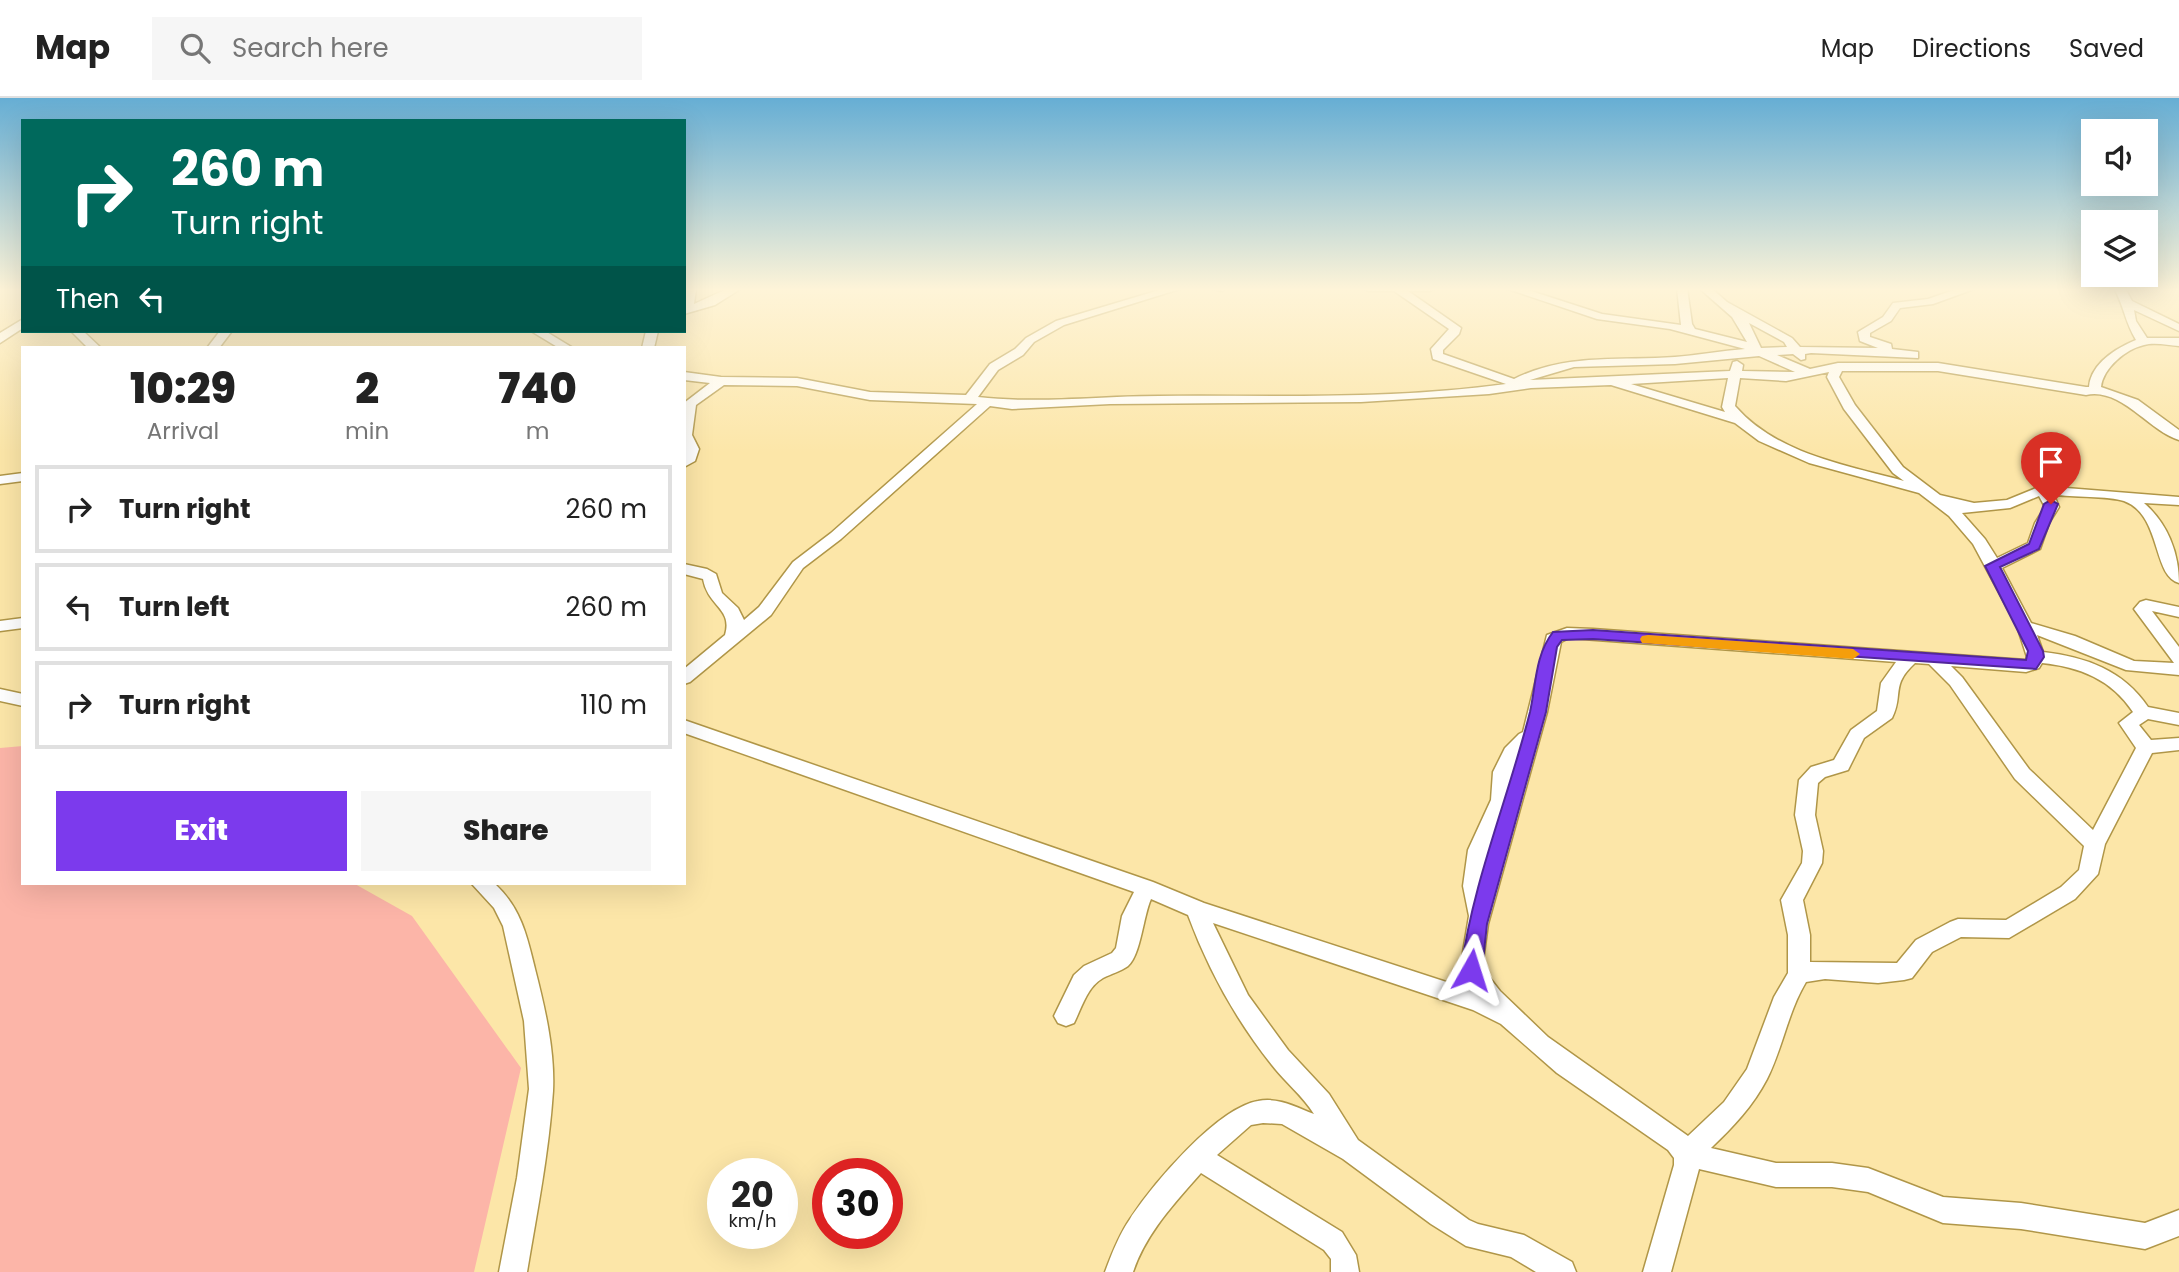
<!DOCTYPE html>
<html lang="en">
<head>
<meta charset="utf-8">
<style>
	body { margin:0; font-family:Poppins,sans-serif; background:#f6f6f6; color:#222; height:100vh; display:flex; flex-direction:column; font-size:26px; white-space:nowrap }
	* { box-sizing:border-box; margin:0 }
	p { font-size:23px; color:#767676 }
	.icon { flex:none; width:38px; height:38px; fill:none; stroke:currentColor; stroke-width:2; stroke-linecap:round; stroke-linejoin:round }
	.map { position:relative; flex:1; overflow:hidden }
	.drawer { position:absolute; left:21px; top:248px; width:665px; height:539px; display:flex; flex-direction:column; background:#fff; border-radius:0px; box-shadow:0 7px 28px #0002 }
	.drawer>* { flex:none }
	.guide { position:absolute; left:21px; top:21px; width:665px; height:214px; border-radius:0px; box-shadow:0 7px 28px #0002; background:#00695c; color:#fff; overflow:hidden }
	.controls { position:absolute; left:2081px; top:21px; display:grid; gap:14px }
	.controls a { display:grid; place-items:center; width:77px; height:77px; border-radius:0px; background:#fff; box-shadow:0 7px 28px #0002; font-size:35px }
	.speed { position:absolute; left:707px; top:1060px; display:flex; gap:14px; font-size:35px; font-weight:700; text-align:center }
	.speed>* { display:grid; place-content:center; width:91px; height:91px; border-radius:50%; background:#fff; box-shadow:0 7px 28px #0002; line-height:1 }
	.speed small { font-size:18px; font-weight:400 }
	.speed .limit { border:10px solid #d22; background:#fff; color:#111 }
	.pin { position:absolute; display:grid; place-items:center; width:60px; height:60px; color:#fff; margin:-72px -30px; border-radius:50% 50% 50% 0; rotate:-45deg; box-shadow:0 0 7px #0007 }
	.pin .icon { rotate:45deg }
	.me { position:absolute; width:77px; margin:-38px; rotate:6deg; stroke-linejoin:round; filter:drop-shadow(0 0 5px #0008) }
	.turn { display:flex; align-items:center; gap:24px; height:147px; padding:0 35px; font-size:32px }
	.turn .icon { width:91px; height:91px; stroke-width:2.5 }
	.turn b { display:block; font-size:49px; line-height:60px }
	.then { display:flex; align-items:center; height:66px; padding:0 35px; background:#0003; gap:14px; font-size:26px }
	.eta { display:flex; justify-content:space-evenly; align-items:center; height:119px; text-align:center }
	.eta b { font-size:42px; font-weight:800; line-height:49px }
	.primary-button { display:flex; gap:14px; margin-top:auto; padding:14px 35px }
	.primary-button a { flex:1; height:80px; border-radius:0px; background:#7c3aed; color:#fff; font-size:28px; font-weight:800; line-height:80px; text-align:center }
	.primary-button a+a { background:#f6f6f6; color:#222 }
	ul { padding:0; list-style:none }
	li { display:flex; align-items:center; gap:21px; height:88px; margin:0 14px 10px; padding:0 21px; border:4px solid #e0e0e0; border-radius:0px }
	li div { flex:1 }
	li b { display:block; font-size:26px }
	li em { font-style:normal }
	header { display:flex; align-items:center; gap:42px; box-sizing:border-box; height:98px; padding:0 35px; background:#fff; border-bottom:2px solid #e0e0e0 }
	header strong { font-size:33px }
	nav { display:flex; gap:38px; margin-inline-start:auto; font-size:24px }
	.search { width:490px; height:63px; background:#f6f6f6; display:flex; align-items:center; gap:18px; box-sizing:border-box; padding:0 24px; border-radius:0px; color:#767676; font-size:26px }
	.map>svg:first-child { display:block }
	.green { fill:#fcb5a8 }
	.lines { fill:none; stroke-linecap:round; stroke-linejoin:round }
	.minor-casing { stroke:#b09648; stroke-width:3 }
	.minor { fill:#fff; fill-rule:evenodd }
	.route { fill:#7c3aed; stroke:#51269a; stroke-width:2 }
	.slow { fill:#f59e0b }
</style>
</head>
<body>
<header>
<strong>Map</strong>
<div class="search"><svg class="icon" aria-label="search" viewBox="0 0 24 24"><circle cx="10" cy="10" r="6"/><path d="M15 15l6 6"/></svg>Search here</div>
<nav><a>Map</a><a>Directions</a><a>Saved</a></nav>
</header>
<div class="map">
<svg width="2179" height="1174" viewBox="0 0 2179 1174">
	<rect width="100%" height="100%" fill="#fce6a8"/>
	<path class="green" d="M23,648V786H355L412,818L521,970L474,1174H0V650Z"/>
	<g class="lines">
		<g class="minor-casing">
			<path id="minor" d="M686,190H696L694,206L729,190H742L715,207L684,216Z
				M1166,190H1183L1064,227L1034,244L1023,257L998,272L978,299C1038,306 1099,298 1159,298C1274,297 1392,302 1506,286L1433,261L1431,251L1449,231L1394,193H1368L1363,190H1435L1430,193H1408L1461,230L1459,236L1443,252V256L1514,281C1566,255 1619,263 1675,259C1698,257 1721,253 1745,251L1670,231L1597,221L1505,190H1522L1602,216L1681,227L1677,190H1687L1692,226L1695,231L1747,244L1732,219L1699,190H1711L1727,204L1792,240L1800,249L1878,250L1860,243L1858,234L1883,219L1893,205L1928,201L1960,190H1977L1933,206L1900,210L1891,223L1870,235V239L1891,246L1892,251L1918,254V260L1811,255L1805,256V261L1801,262L1793,256L1777,257L1810,271L1838,265H1938L2086,289H2089C2091,265 2117,250 2136,242C2125,224 2124,208 2114,190H2125L2132,203L2179,226V233L2134,212L2136,223L2147,240H2179V248C2168,247 2154,244 2144,247C2126,251 2103,270 2101,289L2138,302L2179,332V342C2149,333 2121,289 2086,297L1938,273H1842L1839,279L1855,307L1903,369L1940,397L1974,405L2007,402L2041,388L2179,399V407L2144,405C2167,425 2179,454 2179,485C2152,478 2162,417 2124,403C2110,398 2070,399 2054,397L2059,409L2049,425L2040,451L2002,470L2031,525L2075,538L2134,563L2174,565L2134,511L2140,504L2146,502L2179,509V519L2152,513L2179,549V577L2126,572L2037,537L2043,554C2086,559 2123,572 2148,609L2179,615V627L2148,621L2139,627L2151,642L2179,640V652L2152,655L2105,746L2098,776L2075,801L2009,840L1961,839L1932,854L1912,880L1904,882L1878,885L1825,881L1806,884C1788,914 1783,949 1767,981C1753,1008 1733,1029 1711,1050L1776,1065H1832L1868,1070L1943,1099L2021,1105L2145,1125L2179,1112V1138L2145,1151L2021,1131L1943,1125L1868,1094L1832,1089H1776L1699,1071L1671,1174H1643L1674,1067V1060L1668,1052L1557,975L1501,926L1473,912L1213,825L1248,897L1288,952L1329,996L1358,1042L1469,1122L1478,1126L1524,1137L1572,1164L1576,1174H1536L1511,1159L1466,1148L1431,1126L1343,1061L1282,1026L1263,1025L1251,1027L1217,1057L1342,1134L1356,1157L1359,1174H1331V1161L1324,1152L1201,1075C1174,1106 1146,1135 1133,1174H1105C1112,1155 1119,1137 1130,1121C1153,1086 1217,1010 1258,1003C1278,999 1296,1009 1314,1016C1303,998 1285,984 1272,967C1236,922 1208,871 1188,817L1151,801C1143,819 1141,856 1128,868C1121,873 1111,876 1103,880C1087,889 1082,909 1074,925L1066,928L1058,925L1054,918L1074,877L1084,868L1112,855L1116,850L1122,818L1134,794L684,635V622L1153,784L1204,805L1474,893L1460,872L1469,818L1463,788L1468,752L1491,702L1493,674L1505,650L1519,636L1523,634L1547,537L1567,530L1593,531L2026,562L2027,559L2017,528L1973,446L1949,418L1919,395L1809,365L1759,343L1735,325L1611,287L1531,290L1489,296L1361,304L1110,306L1012,311L990,308L841,441L803,470L771,517L690,584L684,586V571L725,537C733,510 708,509 703,481L684,476V466L707,471L716,476L722,495L738,510L744,522L759,509L793,464L831,435L977,306L870,302L797,288L724,287L696,307L692,337L699,351L695,363L684,369V305L710,285L684,282V274L721,279L797,280L870,294L966,297L990,266L1015,251L1026,240L1056,223ZM1749,225L1784,244L1787,249L1761,250ZM1759,258L1795,274L1742,273L1743,267L1737,263L1733,264L1730,273L1530,282L1574,269L1675,266ZM1829,274L1827,279L1844,311L1893,375L1904,383C1845,367 1777,356 1735,308L1740,280L1786,283ZM1728,280L1722,309L1725,314L1631,286ZM2039,398L2045,409L2035,425L2028,445L1997,460L1985,441L1962,415L2010,410ZM1569,540L1896,564L1881,585L1877,613L1851,632L1834,662L1811,669L1799,682L1795,717L1803,753L1802,765L1781,802L1788,837V875L1774,899L1747,971L1724,1004L1688,1038L1548,939L1500,893L1482,870L1488,826L1547,614L1561,544ZM1915,565L1929,566L1950,587L2015,681L2084,748L2079,772L2061,789L2006,822L1958,821L1950,824L1916,842L1897,865L1810,864V837L1803,802L1822,765L1823,753L1815,717L1818,685L1825,679L1848,672L1864,640L1892,620C1904,596 1890,588 1915,565ZM2042,565C2080,569 2111,581 2133,614L2119,625L2136,650L2093,732L2029,671L1962,579L1951,568L2026,574L2039,570Z
				M1206,190H1227L1222,193Z
				M23,221V230L0,245V235Z
				M71,233H83L101,250H88Z
				M220,233H232L219,250H207Z
				M531,233H545L573,250H559Z
				M646,233H658L654,250H642Z
				M23,375V383L0,386V378Z
				M23,520V530L0,533V523Z
				M0,591L23,596V608L0,603Z
				M472,786H495C521,810 527,838 535,871C545,910 555,953 553,993C549,1054 537,1114 527,1174H499L517,1080L529,991L524,923L503,828L494,810Z"/>
		</g>
		<use href="#minor" class="minor"/>
	</g>
	<linearGradient id="sky" x2="0" y2="1"><stop stop-color="#66aed4"/><stop offset="0.54" stop-color="#fef4d8"/><stop offset="1" stop-color="#fef4d8" stop-opacity="0"/></linearGradient>
	<rect width="2179" height="355" fill="url(#sky)"/>
	<path class="route" d="M2051,402L2058,406L2039,451L2000,469L2043,553L2044,559L2036,571L1593,541L1562,542L1557,549L1546,614L1487,826L1482,872L1479,877L1471,880L1464,877L1461,872C1473,783 1508,701 1530,614C1536,587 1535,557 1553,534L1593,532L2026,562L2028,553L1985,468L2029,446L2044,406Z"/>
	<path class="slow" d="M1648,537L1853,551L1860,556L1853,561L1642,545L1640,541L1642,538Z"/>
</svg>
<div class="controls">
<a><svg class="icon" aria-label="sound" viewBox="0 0 24 24"><path d="M4 9h4l5-4v14l-5-4H4zM17 9q2 3 0 6"/></svg></a>
<a><svg class="icon" aria-label="layers" viewBox="0 0 24 24"><path d="M12 4l9 5-9 5-9-5zM3 14l9 5 9-5"/></svg></a>
</div>
<div class="speed"><div>20<small>km/h</small></div><div class="limit">30</div></div>
<div class="pin" style="left:2051px;top:406px;background:#d93025"><svg class="icon" aria-label="arrive" viewBox="0 0 24 24"><path d="M6 21V4h12l-3 4 3 4H6"/></svg></div>
<svg class="me" style="left:1471px;top:872px" viewBox="-20 -20 40 40"><path d="M0-17L14 15 0 8-14 15z" fill="#7c3aed" stroke="#fff" stroke-width="4"/></svg>
<div class="guide">
<div class="turn"><svg class="icon" aria-label="right" viewBox="0 0 24 24"><path d="M7 20v-9h11M14 6l5 5-5 5"/></svg><div><b>260 m</b>Turn right</div></div>
<div class="then">Then<svg class="icon" aria-label="left" viewBox="0 0 24 24"><path d="M17 20v-9H6M10 6l-5 5 5 5"/></svg></div>
</div>
<section class="drawer">
<div class="eta">
<div><b>10:29</b><p>Arrival</p></div>
<div><b>2</b><p>min</p></div>
<div><b>740</b><p>m</p></div>
</div>
<ul>
<li><svg class="icon" aria-label="right" viewBox="0 0 24 24"><path d="M7 20v-9h11M14 6l5 5-5 5"/></svg><div><b>Turn right</b></div><em>260 m</em></li>
<li><svg class="icon" aria-label="left" viewBox="0 0 24 24"><path d="M17 20v-9H6M10 6l-5 5 5 5"/></svg><div><b>Turn left</b></div><em>260 m</em></li>
<li><svg class="icon" aria-label="right" viewBox="0 0 24 24"><path d="M7 20v-9h11M14 6l5 5-5 5"/></svg><div><b>Turn right</b></div><em>110 m</em></li>
</ul>
<div class="primary-button"><a>Exit</a><a>Share</a></div>
</section>
</div>
</body>
</html>
